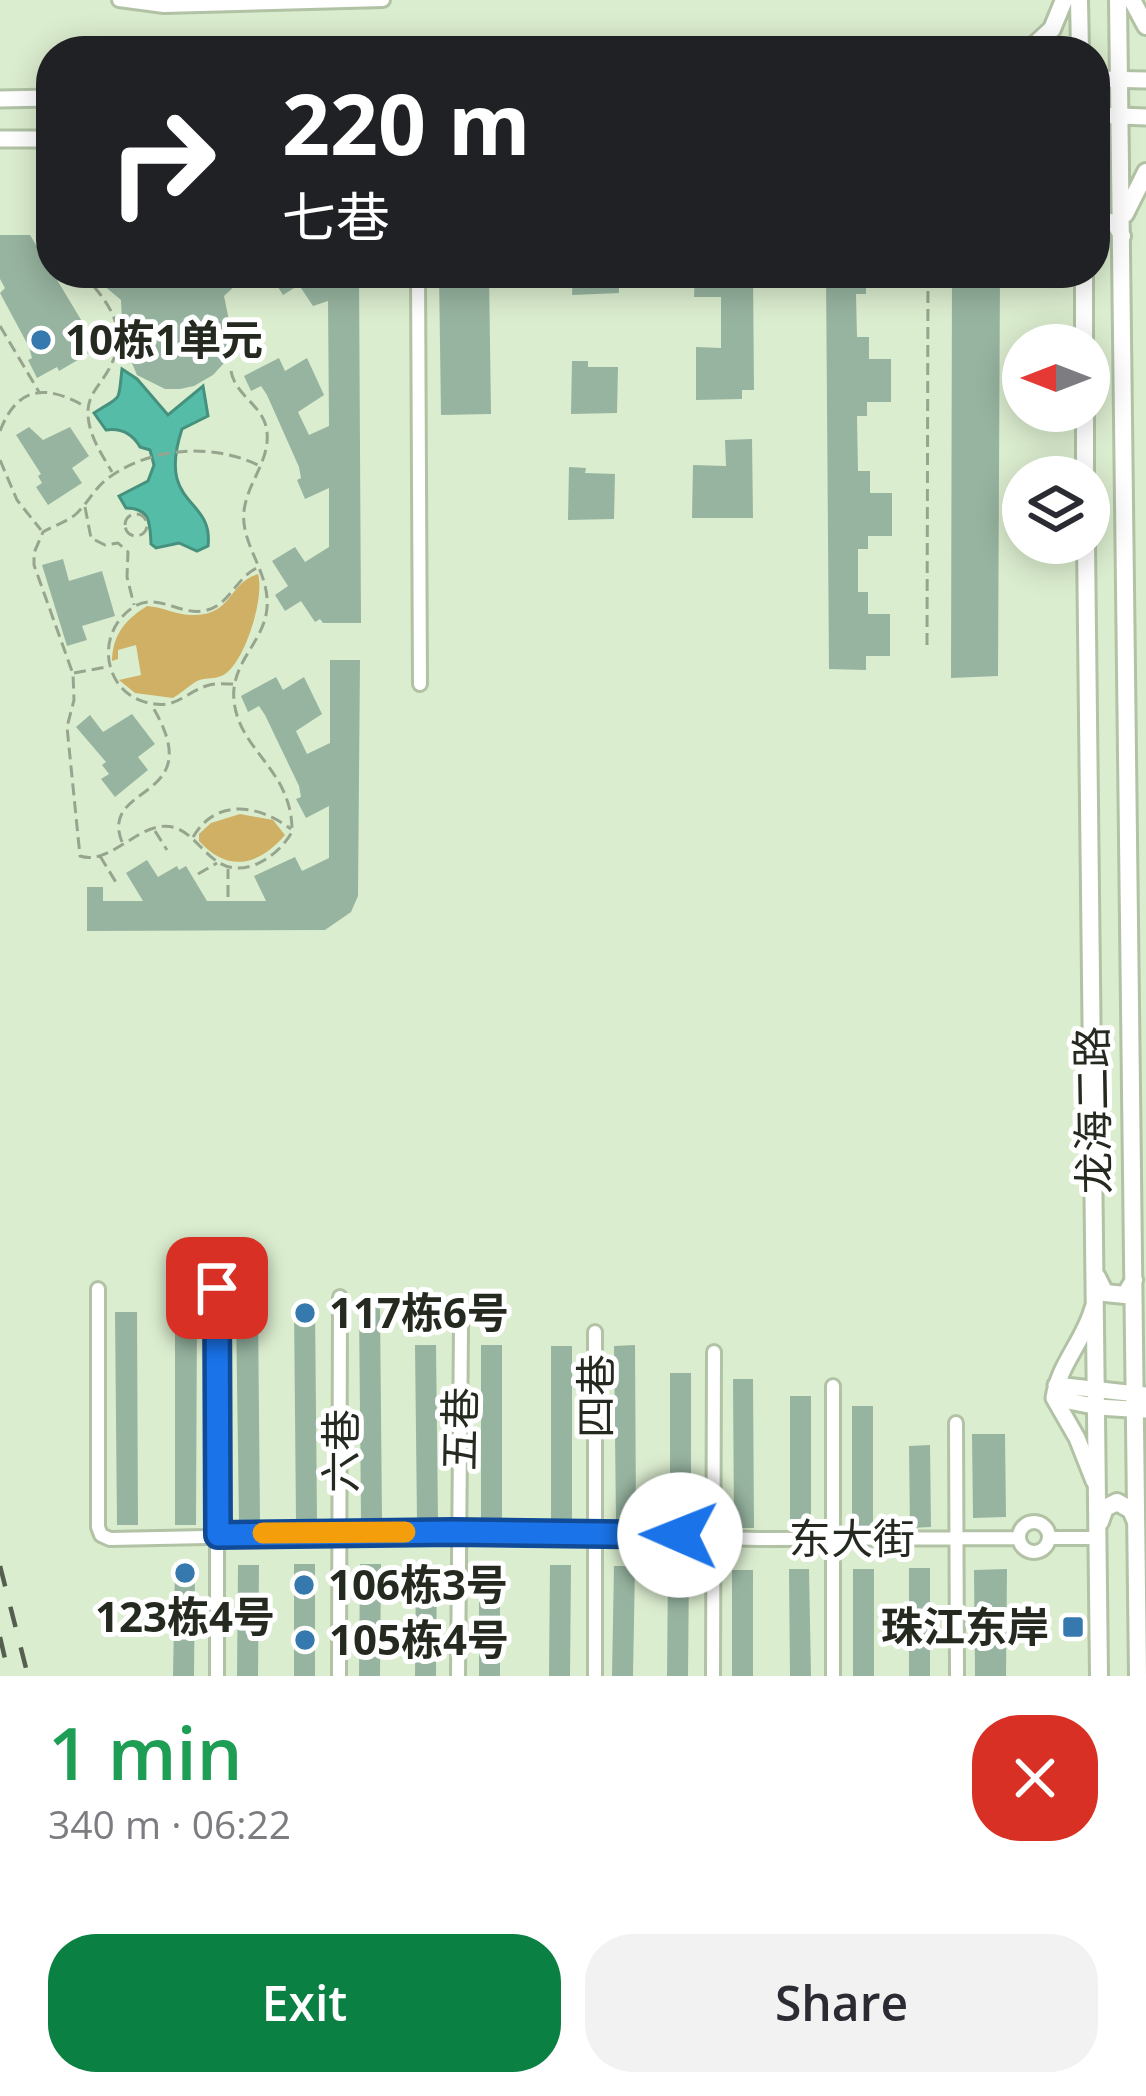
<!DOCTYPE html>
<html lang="en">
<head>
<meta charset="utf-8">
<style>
	body { margin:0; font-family:"Open Sans","Noto Sans SC",sans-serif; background:#f2f2f3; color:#2b2b33; height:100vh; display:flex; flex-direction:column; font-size:45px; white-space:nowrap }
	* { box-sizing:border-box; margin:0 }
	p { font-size:39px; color:#7c7c81 }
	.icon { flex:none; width:66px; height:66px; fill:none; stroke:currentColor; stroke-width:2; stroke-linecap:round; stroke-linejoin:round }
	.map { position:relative; height:1676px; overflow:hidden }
	.details { display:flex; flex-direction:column; background:#fff; flex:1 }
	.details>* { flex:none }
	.hud { position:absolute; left:36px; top:36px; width:1074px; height:252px; border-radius:48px; box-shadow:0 6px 30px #0003; background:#202124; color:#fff; overflow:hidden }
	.needle { width:78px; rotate:270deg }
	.controls { position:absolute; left:1002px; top:324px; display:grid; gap:24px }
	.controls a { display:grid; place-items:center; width:108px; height:108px; border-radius:50%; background:#fff; box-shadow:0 6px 30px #0003; font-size:60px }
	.pin { position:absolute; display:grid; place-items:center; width:102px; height:102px; color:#fff; margin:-51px; border-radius:24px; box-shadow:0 6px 18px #0006 }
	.me { position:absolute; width:132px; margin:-66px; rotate:271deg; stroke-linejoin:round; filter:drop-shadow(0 0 9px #0008) }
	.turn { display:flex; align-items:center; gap:42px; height:252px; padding:0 48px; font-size:54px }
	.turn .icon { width:156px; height:156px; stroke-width:2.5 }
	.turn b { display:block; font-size:84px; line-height:102px }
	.round { display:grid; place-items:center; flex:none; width:126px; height:126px; border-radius:48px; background:#f2f2f3 }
	.overview { display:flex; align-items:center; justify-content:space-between; height:204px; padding:0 48px }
	h1 { font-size:72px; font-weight:600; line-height:90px; color:#1e9e55 }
	.primary-button { display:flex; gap:24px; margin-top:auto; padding:24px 48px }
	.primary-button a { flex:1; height:138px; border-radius:48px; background:#0b8043; color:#fff; font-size:48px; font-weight:600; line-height:138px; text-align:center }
	.primary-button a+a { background:#f2f2f3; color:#2b2b33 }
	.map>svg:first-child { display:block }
	.forest { fill:#cfb064 }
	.water { fill:#55bca7; stroke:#46907e; stroke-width:3 }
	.building { fill:#97b4a0 }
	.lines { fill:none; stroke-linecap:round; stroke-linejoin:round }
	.minor-casing { stroke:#b1c2a5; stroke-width:18 }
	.tertiary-casing { stroke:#b1c2a5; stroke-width:21 }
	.secondary-casing { stroke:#b1c2a5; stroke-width:22 }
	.path { stroke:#97a58e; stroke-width:3; stroke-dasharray:12 6; stroke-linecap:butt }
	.minor { stroke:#fff; stroke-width:12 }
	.tertiary { stroke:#fff; stroke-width:15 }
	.secondary { stroke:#fff; stroke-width:16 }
	.rail { stroke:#565f4f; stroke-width:4.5; stroke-dasharray:21 21; stroke-linecap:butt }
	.route-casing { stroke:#114b97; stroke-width:30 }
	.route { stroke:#1a73e8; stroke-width:21 }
	.slow { stroke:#f59e0b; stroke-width:21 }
	.poi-dot { fill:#3679af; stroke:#fff; stroke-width:4.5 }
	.labels { text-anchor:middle; stroke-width:10; stroke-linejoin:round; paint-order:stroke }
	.poi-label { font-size:42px; font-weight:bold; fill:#242a1f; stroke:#fff; text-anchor:start }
	.street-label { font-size:42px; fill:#242a1f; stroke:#fff }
</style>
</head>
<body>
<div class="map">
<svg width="1146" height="1676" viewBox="0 0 1146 1676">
	<rect width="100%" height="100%" fill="#dbedcf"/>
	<path class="forest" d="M258,574C265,597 245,661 225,674C217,680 206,677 197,681C189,686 181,693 173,698L135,693L119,680L141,675L136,645L118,650V659L112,661C113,634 125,620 147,606C164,607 178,616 195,615C233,614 228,583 258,574Z
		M240,814L273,820L285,835C258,866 228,873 199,841V834L211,823Z"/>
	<path class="water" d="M122,369L137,379L168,415L203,386L208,416L182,429C156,508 214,496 208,546L197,551L179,543L156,548L151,544C150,524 151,508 126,508L119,496L148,481L154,465L150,450L140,447C132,433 121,428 106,430L94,413C123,394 118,404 122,369Z"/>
	<path class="building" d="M0,235H30L98,348L59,371L57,367L37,378L28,360L32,358L29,347L0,293L5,288L0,279Z
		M89,273H150L167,278L170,273H241L237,284L224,296L231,330L224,363L213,375L194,386L180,389H165L137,375L123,342L121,300Z
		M282,273H359L361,623H323L320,619L315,622L301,601L285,611L275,595L288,586L272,561L295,547L305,562L329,547V488L305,499L297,480L301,478L299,467L267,395L261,386L251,391L244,376L279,358L285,371L307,358L324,395L298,412L309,435L329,426L328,301L313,306L299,285L283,295L273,279Z
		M439,273H489L491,414L441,415Z
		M573,273H619V293L572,295Z
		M695,273H753L754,390H742V399L696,400V347L721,348V297H694Z
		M826,273H866V294H856L857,337H869V359H891V402H867V416H857L858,471H870V493H892V536H868V549H858V592H868V614H890V656H866V670L829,669Z
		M952,273H1000L998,676L951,678Z
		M572,361H588V367H618L617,413L571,414Z
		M29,427L43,440L70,427L89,456L72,468L82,483L48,505L36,487L42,483L38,476L41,474L16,435Z
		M752,439L753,518H692L693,465L726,466L725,440Z
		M569,467L586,468L585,473L615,474L614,519L568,520Z
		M63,559L69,581L102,571L115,616L82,626L87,640L67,646L42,565Z
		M330,660H360L358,896L351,912L325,930L87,931V887H103V901H143L126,873L147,860L158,877L177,866L179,870L186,866L207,901H266L254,876L295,857L302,871L329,858V806L306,818L296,799L301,797L299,786L265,715L259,706L248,712L241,696L276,677L283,690L304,677L322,714L296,731L307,754L330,743Z
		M132,714L155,744L138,757L148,770L115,797L101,779L109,774L102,765L106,762L76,727L90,715L103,732Z
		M294,1306H315L317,1521L296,1520Z
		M359,1307H380L382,1520H361Z
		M258,1308L260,1523L239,1522L236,1309Z
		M175,1311H197L196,1525H175Z
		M115,1312H137L138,1525H117Z
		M415,1345H436L438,1521H417Z
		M481,1345H502V1520H481Z
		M635,1345L636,1521H616L614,1346Z
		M551,1346H572V1521H551Z
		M670,1373H691V1524H670Z
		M733,1379H753L754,1528H734Z
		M790,1396H811V1524H790Z
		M852,1406H873V1526H852Z
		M972,1434H1005L1006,1517L973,1518Z
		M930,1445L931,1527L910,1528L909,1446Z
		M479,1563H500V1676H479Z
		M294,1564H315V1676H294Z
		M360,1564H381L380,1676H359Z
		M416,1564H437L436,1676H415Z
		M238,1565H259L258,1676H237Z
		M550,1565H571L570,1676H549Z
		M175,1566L195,1567L194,1676H173Z
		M614,1566H635L633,1676H612Z
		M668,1568H689L688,1676H667Z
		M909,1568H930V1676H909Z
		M789,1569H809L811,1676H790Z
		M853,1569H874V1676H853Z
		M1007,1569L1006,1676H975L974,1570Z
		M732,1570H753V1676H732Z"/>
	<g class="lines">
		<g class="minor-casing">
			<path id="minor" d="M119,0L164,6L383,0
				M418,273L420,684
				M217,1287V1676
				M98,1289V1527L101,1535L110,1539L453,1532L759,1539L1019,1538
				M956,1423L957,1676
				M1019 1537a15 15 0 1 1 30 0a15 15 0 1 1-30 0Z
				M1049,1538H1099
				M339,1676L340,1297
				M458,1676L461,1326
				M595,1676V1332
				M713,1676L714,1352
				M833,1676V1386"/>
		</g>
		<g class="tertiary-casing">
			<path id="tertiary" d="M1095,79L1146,80
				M0,99L51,98
				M1095,115L1146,117
				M0,139H51
				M1056,1385L1146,1395
				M1054,1398C1059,1364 1084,1341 1093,1308
				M1054,1398L1077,1438L1094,1481
				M1054,1398L1098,1407L1146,1410"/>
		</g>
		<g class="secondary-casing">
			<path id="secondary" d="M1079,0L1080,51
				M1118,0L1138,1676
				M1132,0L1146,26
				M1028,51L1052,29L1064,0
				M1125,214L1146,172
				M1095,219L1115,223L1122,236
				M1084,273V345
				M1085,411V477
				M1086,543L1099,1676
				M1097,1277L1105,1293L1125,1295L1134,1280
				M1100,1522L1105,1508L1117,1502L1131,1510L1136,1522"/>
		</g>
		<path class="path" d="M82,273C107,301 131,328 110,367C103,382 89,392 88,410C87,433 101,453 112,472
			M0,326L39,392
			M231,371C235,396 265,406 267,432C270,461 247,483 244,511C240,544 270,572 267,608C264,643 230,662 234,701C239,751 293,770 292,832C284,846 272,857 257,864C205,885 200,818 158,827C132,832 106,865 80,856L67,727L74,700L73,674L34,565V553L43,532C53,526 67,522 76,514C88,503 94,489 107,479C151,446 214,443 260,466
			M0,431C18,384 48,385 86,407
			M0,460L17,500L41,530
			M85,507L91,538L105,545L118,543L128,552L127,577L134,605
			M125 525a11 11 0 1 1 22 0a11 11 0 1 1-22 0Z
			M927,645L928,273
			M74,673L106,667
			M233,684C224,684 214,683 206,686C186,693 177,707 155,704C105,699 92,636 132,608C156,591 178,615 203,611C230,607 235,577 259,567
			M155,831L167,850
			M193,837C216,798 258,804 291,829
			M122,842C98,782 211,803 152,706
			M100,856L117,884
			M198,874L217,863
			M228,897V869"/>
		<use href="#minor" class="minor"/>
		<use href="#tertiary" class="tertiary"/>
		<use href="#secondary" class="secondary"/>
		<path class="rail" d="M0,1566L28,1676
			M0,1637L9,1676"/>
	</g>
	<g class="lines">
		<g class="route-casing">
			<path id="route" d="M217,1288L218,1535L453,1532L680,1535"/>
		</g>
		<use href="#route" class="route"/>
		<path class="slow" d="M263,1533L405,1532"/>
	</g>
	<g class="poi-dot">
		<circle cx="41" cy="340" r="12"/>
		<circle cx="305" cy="1313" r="12"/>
		<circle cx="185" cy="1573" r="12"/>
		<circle cx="304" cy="1585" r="12"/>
		<rect x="1061" y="1615" width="24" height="24" rx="6"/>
		<circle cx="305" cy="1640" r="12"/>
	</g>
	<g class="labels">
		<g class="poi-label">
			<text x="65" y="355">10栋1单元</text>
			<text x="329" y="1328">117栋6号</text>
			<text x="328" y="1600">106栋3号</text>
			<text x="185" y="1632" text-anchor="middle">123栋4号</text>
			<text x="1049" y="1642" text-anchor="end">珠江东岸</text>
			<text x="329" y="1655">105栋4号</text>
		</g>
		<g class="street-label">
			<text transform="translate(1093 1110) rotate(-91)" y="15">龙海二路</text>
			<text transform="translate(596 1396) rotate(-90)" y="15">四巷</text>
			<text transform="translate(460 1429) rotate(-89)" y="15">五巷</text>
			<text transform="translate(341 1451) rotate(-90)" y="15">六巷</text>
			<text x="852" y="1554">东大街</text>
		</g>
	</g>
</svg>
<div class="controls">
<a><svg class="needle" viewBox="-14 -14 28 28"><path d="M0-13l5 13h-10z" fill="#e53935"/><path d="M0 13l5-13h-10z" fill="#7c7c81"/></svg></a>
<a><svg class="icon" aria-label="layers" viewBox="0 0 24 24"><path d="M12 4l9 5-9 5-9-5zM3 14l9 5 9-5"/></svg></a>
</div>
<div class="pin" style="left:217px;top:1288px;background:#d93025"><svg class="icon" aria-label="arrive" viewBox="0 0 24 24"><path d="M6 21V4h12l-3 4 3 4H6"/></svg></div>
<svg class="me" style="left:680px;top:1535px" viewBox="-20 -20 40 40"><circle r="19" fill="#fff"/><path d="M0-13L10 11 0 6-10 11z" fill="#1a73e8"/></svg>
<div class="hud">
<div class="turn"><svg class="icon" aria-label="right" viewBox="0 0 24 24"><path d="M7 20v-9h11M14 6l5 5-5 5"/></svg><div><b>220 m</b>七巷</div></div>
</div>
</div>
<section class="details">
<div class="overview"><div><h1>1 min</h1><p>340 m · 06:22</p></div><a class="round" style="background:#d93025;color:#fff"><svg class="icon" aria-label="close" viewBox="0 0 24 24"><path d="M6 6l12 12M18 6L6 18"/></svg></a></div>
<div class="primary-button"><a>Exit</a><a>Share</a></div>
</section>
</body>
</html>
